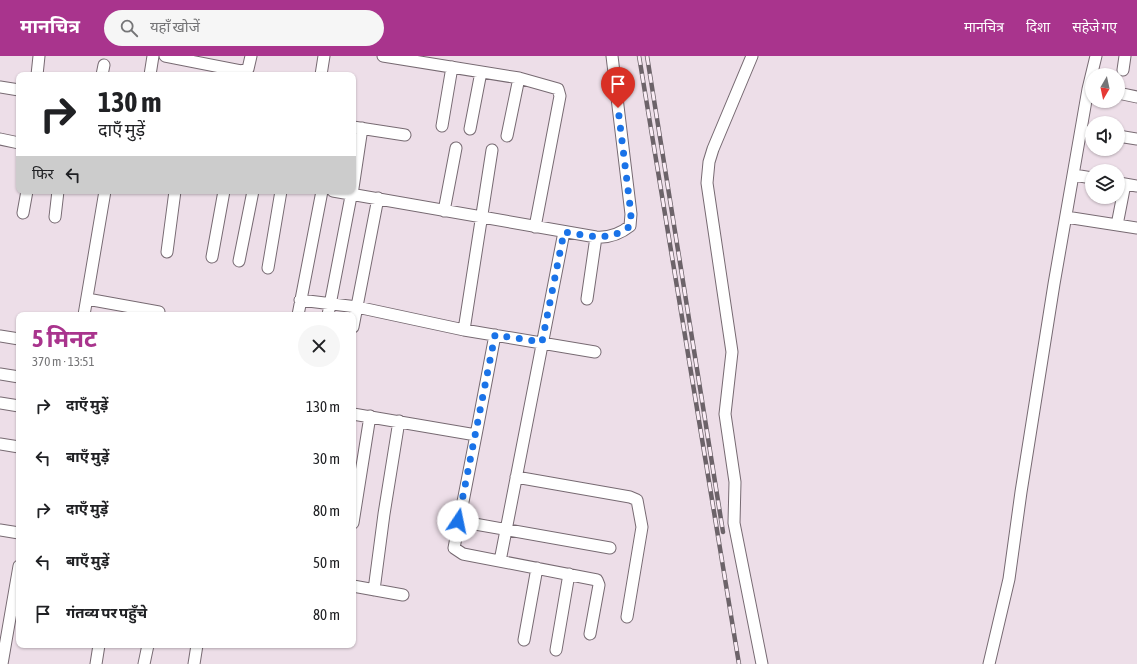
<!DOCTYPE html>
<html lang="hi">
<head>
<meta charset="utf-8">
<style>
	body { margin:0; font-family:"Asap Condensed","Noto Sans Devanagari",sans-serif; background:#f6f6f6; color:#202124; height:100vh; display:flex; flex-direction:column; font-size:15px; white-space:nowrap }
	* { box-sizing:border-box; margin:0 }
	p { font-size:13px; color:#757577 }
	.icon { flex:none; width:22px; height:22px; fill:none; stroke:currentColor; stroke-width:2; stroke-linecap:round; stroke-linejoin:round }
	.map { position:relative; flex:1; overflow:hidden }
	.sheet { position:absolute; left:16px; top:256px; width:340px; height:336px; display:flex; flex-direction:column; background:#fff; border-radius:8px; box-shadow:0 1px 3px #0004 }
	.sheet>* { flex:none }
	.top-card { position:absolute; left:16px; top:16px; width:340px; height:122px; border-radius:8px; box-shadow:0 1px 3px #0004; background:#fff; color:#202124; overflow:hidden }
	.needle { width:26px; rotate:189deg }
	.fabs { position:absolute; left:1085px; top:12px; display:grid; gap:8px }
	.fabs a { display:grid; place-items:center; width:40px; height:40px; border-radius:50%; background:#fff; box-shadow:0 1px 3px #0004; font-size:20px }
	.pin { position:absolute; display:grid; place-items:center; width:34px; height:34px; color:#fff; margin:-41px -17px; border-radius:50% 50% 50% 0; rotate:-45deg; box-shadow:0 0 4px #0007 }
	.pin .icon { rotate:45deg }
	.me { position:absolute; width:44px; margin:-22px; rotate:11deg; stroke-linejoin:round; filter:drop-shadow(0 0 3px #0008) }
	.turn { display:flex; align-items:center; gap:14px; height:84px; padding:0 16px; font-size:18px }
	.turn .icon { width:52px; height:52px; stroke-width:2.5 }
	.turn b { display:block; font-size:28px; line-height:34px }
	.then { display:flex; align-items:center; height:38px; padding:0 16px; background:#0003; gap:8px; font-size:15px }
	.round { display:grid; place-items:center; flex:none; width:42px; height:42px; border-radius:21px; background:#f6f6f6 }
	.headline { display:flex; align-items:center; justify-content:space-between; height:68px; padding:0 16px }
	h1 { font-size:24px; font-weight:700; line-height:30px; color:#a9348d }
	ul { padding:0; list-style:none }
	li { display:flex; align-items:center; gap:12px; height:52px; padding:0 16px }
	li div { flex:1 }
	li b { display:block; font-size:15px }
	li em { font-style:normal }
	header { display:flex; align-items:center; gap:24px; box-sizing:border-box; height:56px; padding:0 20px; background:#a9348d; color:#fff }
	header strong { font-size:19px }
	nav { display:flex; gap:22px; margin-inline-start:auto; font-size:14px }
	.search { width:280px; height:36px; background:#f6f6f6; display:flex; align-items:center; gap:10px; box-sizing:border-box; padding:0 14px; border-radius:22px; color:#757577; font-size:15px }
	.map>svg:first-child { display:block }
	.lines { fill:none; stroke-linecap:round; stroke-linejoin:round }
	.minor-casing { stroke:#776a72; stroke-width:13 }
	.minor { stroke:#fff; stroke-width:11 }
	.rail-casing { stroke:#6c6369; stroke-width:4.5 }
	.rail { stroke:#faecf5; stroke-width:3; stroke-dasharray:9; stroke-linecap:butt }
	.route { stroke:#1a73e8; stroke-width:7; stroke-dasharray:0 12.6 }
</style>
</head>
<body>
<header>
<strong>मानचित्र</strong>
<div class="search"><svg class="icon" aria-label="search" viewBox="0 0 24 24"><circle cx="10" cy="10" r="6"/><path d="M15 15l6 6"/></svg>यहाँ खोजें</div>
<nav><a>मानचित्र</a><a>दिशा</a><a>सहेजे गए</a></nav>
</header>
<div class="map">
<svg width="1137" height="608" viewBox="0 0 1137 608">
	<rect width="100%" height="100%" fill="#eddee8"/>
	<g class="lines">
		<g class="minor-casing">
			<path id="minor" d="M165,0L241,15L248,13L251,0
				M383,0L519,22L558,33L560,40L535,171
				M752,0L713,93L709,106L707,127L732,296L725,358L735,426L734,467L762,608
				M1123,14L1125,0
				M37,19L39,0
				M102,19L104,9
				M150,19L153,0
				M321,19L324,0
				M0,31L19,34
				M1118,37L1137,41
				M442,70L452,11
				M353,71L405,79
				M470,73L481,16
				M1081,75L1092,76
				M507,80L519,22
				M1118,80L1137,83
				M0,83L19,87
				M1074,119L1092,122
				M1119,127L1137,130
				M353,132L362,72
				M333,135L596,181C609,182 620,178 630,170L631,158L612,0
				M444,155L456,92
				M23,157L27,135
				M55,161L58,135
				M1066,161L1137,172
				M1117,169L1125,128
				M167,196L175,135
				M212,201L224,135
				M239,205L253,135
				M268,212L281,135
				M87,243L159,256
				M587,243L596,181
				M300,244L357,251L464,274L595,296
				M84,259L105,135
				M298,259L322,135
				M328,259L352,135
				M353,271L378,142
				M464,274L492,94
				M0,280L19,283
				M0,318L19,321
				M0,347L19,350
				M353,358L476,379L495,279
				M476,379L454,492L463,498L597,524L599,529L590,578
				M0,388L19,391
				M516,421L630,441L637,444L642,471L627,561
				M458,465L610,492
				M353,467L370,360
				M0,474L19,477
				M500,505L564,176
				M353,530L403,539
				M374,534L384,458L399,365
				M524,584L537,512
				M556,594L569,518
				M2,608L19,510
				M96,608L99,589
				M144,608L148,589
				M194,608L197,589
				M989,608L1009,523L1021,436L1054,228L1088,33L1096,0"/>
		</g>
		<use href="#minor" class="minor"/>
		<g class="rail-casing">
			<path id="rail" d="M639,0L739,608
				M647,0L723,476"/>
		</g>
		<use href="#rail" class="rail"/>
	</g>
	<g class="lines">
		<path class="route" d="M458,465L495,279L542,286L564,176C587,179 610,187 630,170L631,158L618,52"/>
	</g>
</svg>
<div class="fabs">
<a><svg class="needle" viewBox="-14 -14 28 28"><path d="M0-13l5 13h-10z" fill="#e53935"/><path d="M0 13l5-13h-10z" fill="#757577"/></svg></a>
<a><svg class="icon" aria-label="sound" viewBox="0 0 24 24"><path d="M4 9h4l5-4v14l-5-4H4zM17 9q2 3 0 6"/></svg></a>
<a><svg class="icon" aria-label="layers" viewBox="0 0 24 24"><path d="M12 4l9 5-9 5-9-5zM3 14l9 5 9-5"/></svg></a>
</div>
<div class="pin" style="left:618px;top:52px;background:#d93025"><svg class="icon" aria-label="arrive" viewBox="0 0 24 24"><path d="M6 21V4h12l-3 4 3 4H6"/></svg></div>
<svg class="me" style="left:458px;top:465px" viewBox="-20 -20 40 40"><circle r="19" fill="#fff"/><path d="M0-13L10 11 0 6-10 11z" fill="#1a73e8"/></svg>
<div class="top-card">
<div class="turn"><svg class="icon" aria-label="right" viewBox="0 0 24 24"><path d="M7 20v-9h11M14 6l5 5-5 5"/></svg><div><b>130 m</b>दाएँ मुड़ें</div></div>
<div class="then">फिर<svg class="icon" aria-label="left" viewBox="0 0 24 24"><path d="M17 20v-9H6M10 6l-5 5 5 5"/></svg></div>
</div>
<section class="sheet">
<div class="headline"><div><h1>5 मिनट</h1><p>370 m · 13:51</p></div><a class="round"><svg class="icon" aria-label="close" viewBox="0 0 24 24"><path d="M6 6l12 12M18 6L6 18"/></svg></a></div>
<ul>
<li><svg class="icon" aria-label="right" viewBox="0 0 24 24"><path d="M7 20v-9h11M14 6l5 5-5 5"/></svg><div><b>दाएँ मुड़ें</b></div><em>130 m</em></li>
<li><svg class="icon" aria-label="left" viewBox="0 0 24 24"><path d="M17 20v-9H6M10 6l-5 5 5 5"/></svg><div><b>बाएँ मुड़ें</b></div><em>30 m</em></li>
<li><svg class="icon" aria-label="right" viewBox="0 0 24 24"><path d="M7 20v-9h11M14 6l5 5-5 5"/></svg><div><b>दाएँ मुड़ें</b></div><em>80 m</em></li>
<li><svg class="icon" aria-label="left" viewBox="0 0 24 24"><path d="M17 20v-9H6M10 6l-5 5 5 5"/></svg><div><b>बाएँ मुड़ें</b></div><em>50 m</em></li>
<li><svg class="icon" aria-label="arrive" viewBox="0 0 24 24"><path d="M6 21V4h12l-3 4 3 4H6"/></svg><div><b>गंतव्य पर पहुँचे</b></div><em>80 m</em></li>
</ul>
</section>
</div>
</body>
</html>
